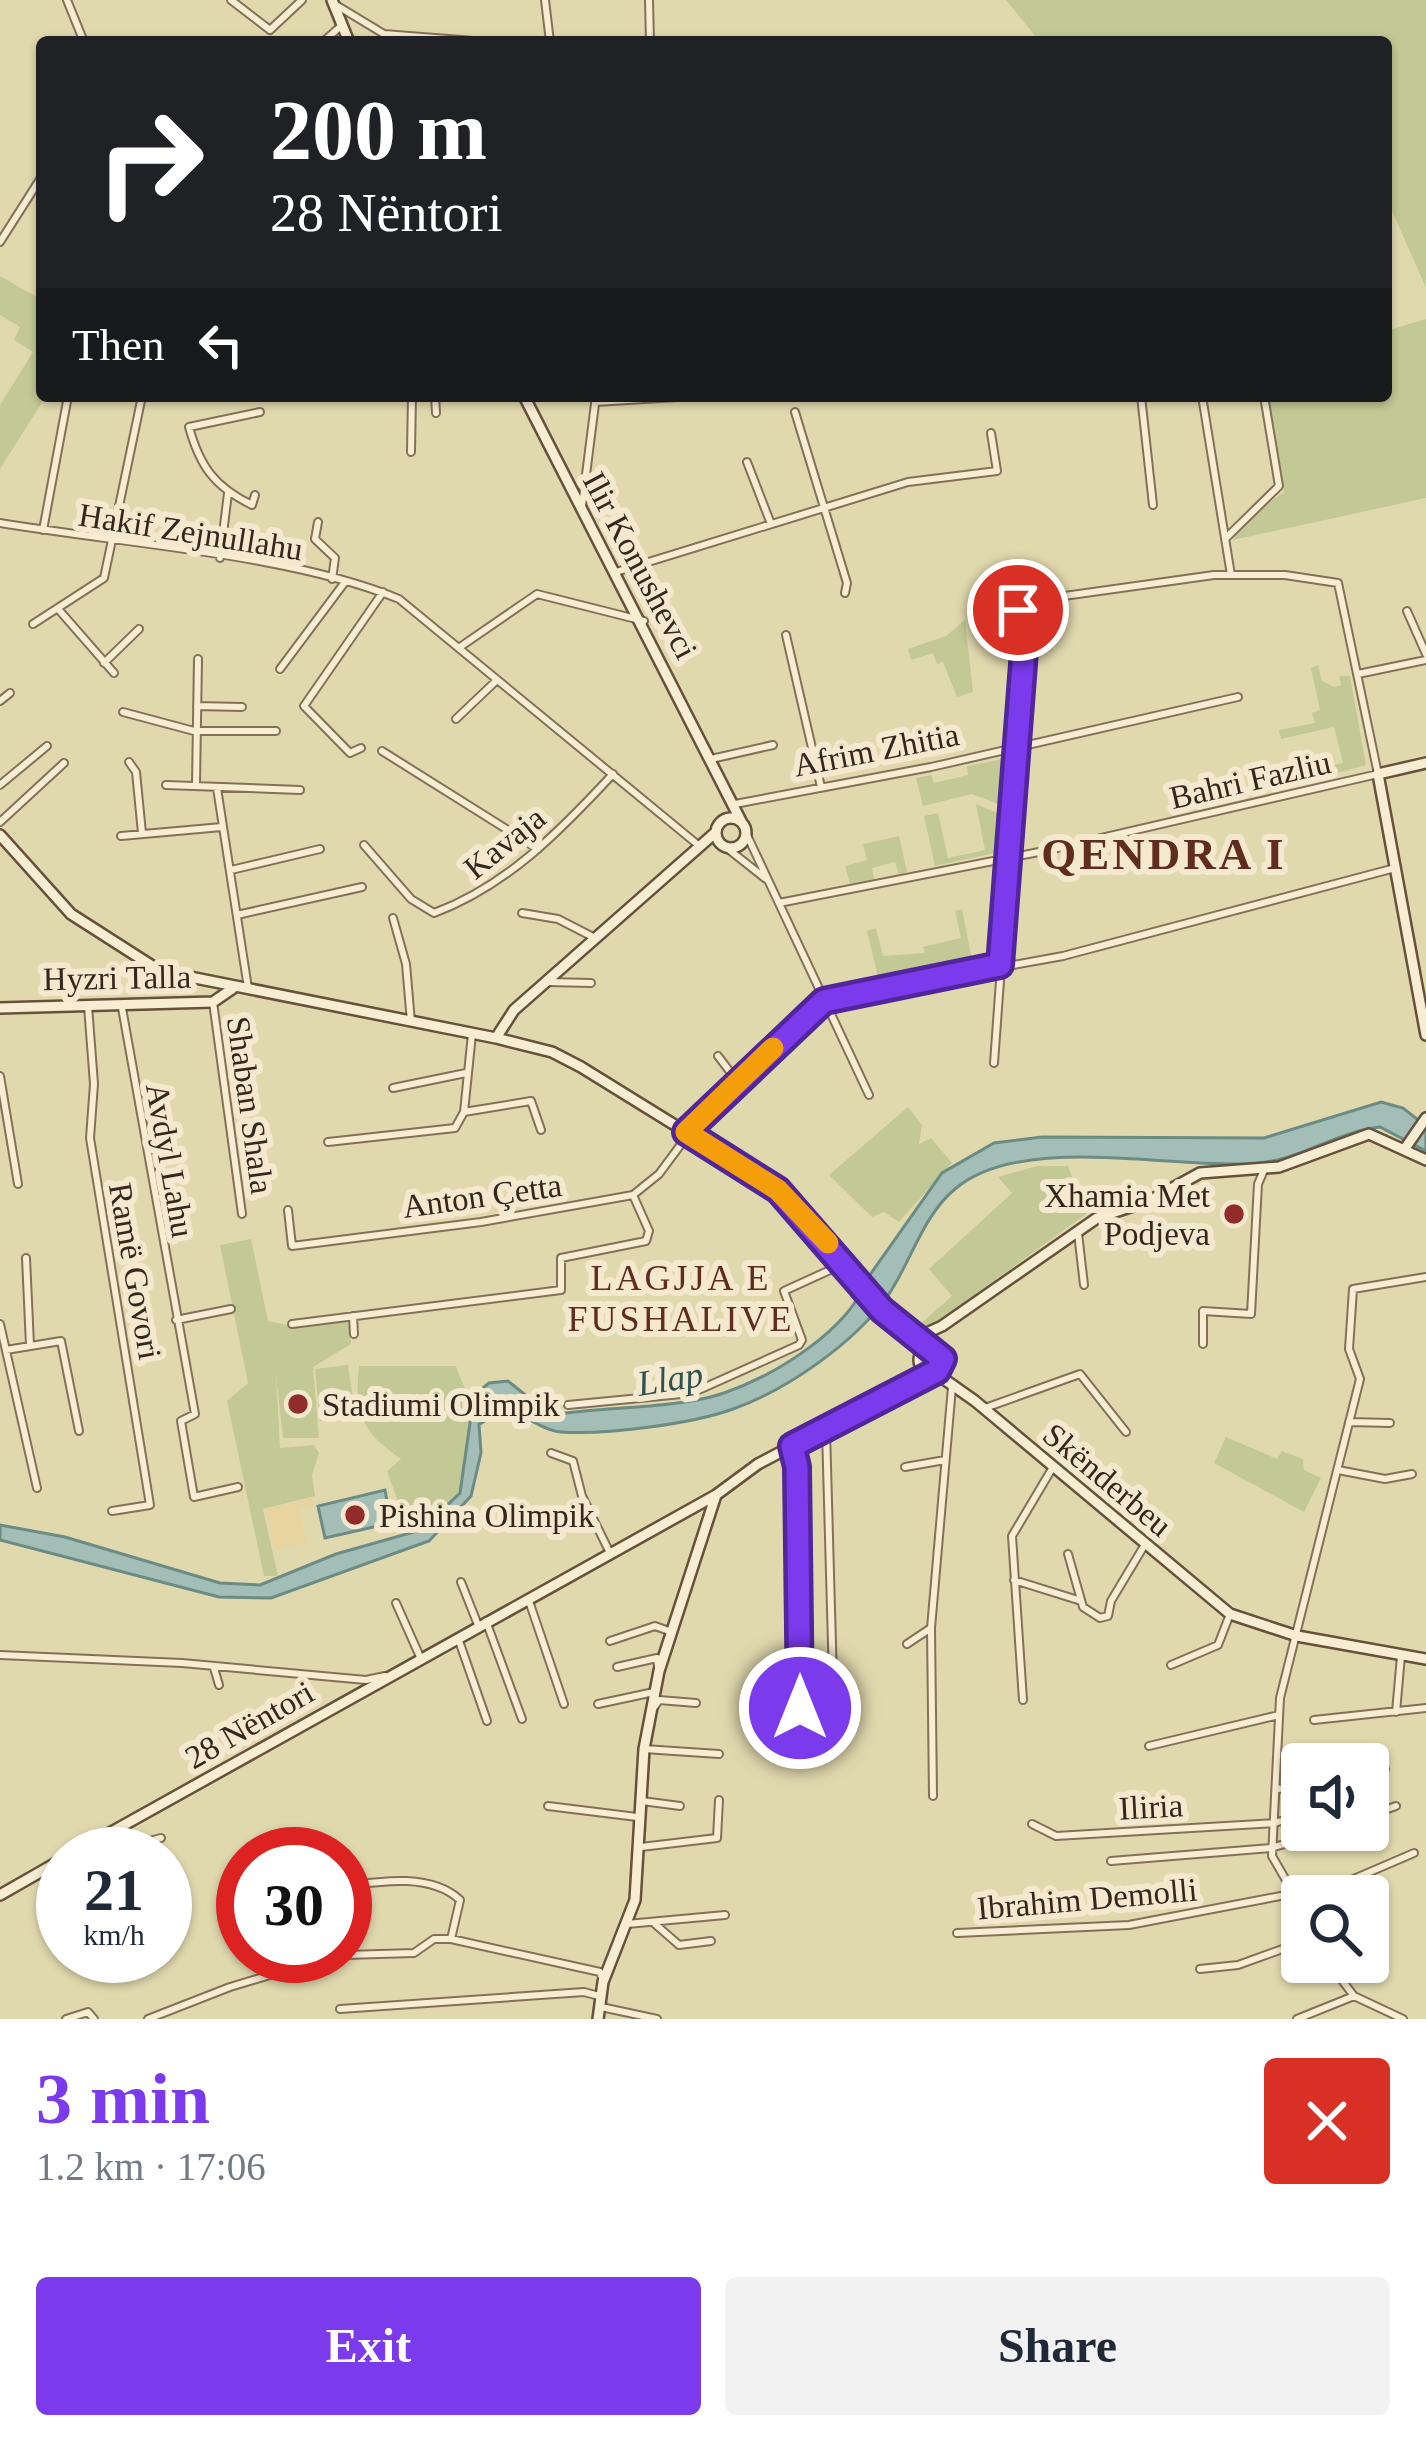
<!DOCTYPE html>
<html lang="en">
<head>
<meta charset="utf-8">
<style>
	body { margin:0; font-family:Georgia,serif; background:#f2f2f3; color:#1f2937; height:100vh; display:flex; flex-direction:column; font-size:45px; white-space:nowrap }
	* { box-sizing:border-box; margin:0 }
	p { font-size:39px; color:#747a83 }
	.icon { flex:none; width:66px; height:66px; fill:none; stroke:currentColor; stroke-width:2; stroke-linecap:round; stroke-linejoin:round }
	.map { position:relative; height:2019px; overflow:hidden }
	.details { display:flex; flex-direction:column; background:#fff; flex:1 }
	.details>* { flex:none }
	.banner { position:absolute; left:36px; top:36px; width:1356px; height:366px; border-radius:12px; box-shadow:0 3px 9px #0004; background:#202124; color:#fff; overflow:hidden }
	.tools { position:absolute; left:1281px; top:1743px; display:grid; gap:24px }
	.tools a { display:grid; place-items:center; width:108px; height:108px; border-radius:12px; background:#fff; box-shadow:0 3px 9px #0004; font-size:60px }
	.speed { position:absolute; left:36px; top:1827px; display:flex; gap:24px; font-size:60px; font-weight:700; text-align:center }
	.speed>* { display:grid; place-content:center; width:156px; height:156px; border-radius:50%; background:#fff; box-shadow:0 3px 9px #0004; line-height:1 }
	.speed small { font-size:30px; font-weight:400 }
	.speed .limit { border:18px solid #d22; background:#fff; color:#111 }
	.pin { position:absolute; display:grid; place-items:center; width:102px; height:102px; color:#fff; margin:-51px; border:6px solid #fff; border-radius:50%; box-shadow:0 3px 12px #0007 }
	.me { position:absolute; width:132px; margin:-66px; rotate:0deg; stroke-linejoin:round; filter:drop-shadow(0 0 9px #0008) }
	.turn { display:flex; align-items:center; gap:42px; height:252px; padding:0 36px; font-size:54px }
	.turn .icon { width:156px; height:156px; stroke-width:2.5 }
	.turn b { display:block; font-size:84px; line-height:102px }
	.then { display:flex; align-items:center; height:114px; padding:0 36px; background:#0003; gap:24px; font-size:45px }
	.round { display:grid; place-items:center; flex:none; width:126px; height:126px; border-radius:12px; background:#f2f2f3 }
	.head { display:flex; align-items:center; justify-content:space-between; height:204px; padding:0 36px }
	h1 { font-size:72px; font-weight:700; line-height:90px; color:#7c3aed }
	.cta { display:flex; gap:24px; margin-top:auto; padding:24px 36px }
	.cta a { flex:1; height:138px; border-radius:12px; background:#7c3aed; color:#fff; font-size:48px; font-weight:700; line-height:138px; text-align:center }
	.cta a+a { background:#f2f2f3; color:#1f2937 }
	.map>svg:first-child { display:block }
	.farmland { fill:#e1d9ae; fill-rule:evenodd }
	.green { fill:#c2c995 }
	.sand { fill:#e7d49e }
	.water { fill:#a3beb6; stroke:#6b8b84; stroke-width:3 }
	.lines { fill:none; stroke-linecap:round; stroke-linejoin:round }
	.street-casing { stroke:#847059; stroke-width:10 }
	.secondary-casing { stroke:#66513c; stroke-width:14 }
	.street { stroke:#f7edd3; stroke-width:6 }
	.secondary { stroke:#f7edd3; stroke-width:9 }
	.route-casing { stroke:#51269a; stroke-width:30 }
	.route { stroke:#7c3aed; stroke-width:21 }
	.slow { stroke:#f59e0b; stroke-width:21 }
	.poi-dot { fill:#912c2b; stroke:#f4e9cf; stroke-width:4.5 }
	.labels { text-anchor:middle; stroke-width:12; stroke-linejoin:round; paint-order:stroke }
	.street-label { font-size:33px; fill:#34281d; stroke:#f4e9cf }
	.poi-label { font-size:33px; fill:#34281d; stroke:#f4e9cf; text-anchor:start }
	.neighbourhood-label { font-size:36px; letter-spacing:3px; fill:#5f2c1e; stroke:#f4e9cf }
	.water-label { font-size:36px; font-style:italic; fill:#2c5351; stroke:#f4e9cf }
	.district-label { font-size:45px; font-weight:bold; letter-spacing:3px; fill:#5f2c1e; stroke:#f4e9cf }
</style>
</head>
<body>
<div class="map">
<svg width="1426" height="2019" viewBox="0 0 1426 2019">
	<rect width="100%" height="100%" fill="#ecdfc0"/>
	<path class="farmland" d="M0,0H1426V2019H0ZM42,42H1386V396H42ZM1302,1764H1368V1830H1302ZM63,1854H165V1956H63ZM243,1854H345V1956H243ZM1302,1896H1368V1962H1302Z"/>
	<path class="green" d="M1006,0H1426V288L1386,197V42H1040Z
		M0,276L42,300V396H46L0,469V405L33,352L14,340L20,327L0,315Z
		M1426,319V498L1233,540L1245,519L1284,492L1267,396H1386V331Z
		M965,620L973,692L957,697L943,662L937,664L933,653L911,660L908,649L946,636Z
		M1318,665L1322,681L1334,687L1341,685L1339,676H1350L1366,765L1286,787L1283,776L1343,763L1334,727L1281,739L1279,730L1315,723L1312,713L1320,710L1311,668Z
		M1007,758L1003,806L972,794L923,806L916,778L931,775L934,783L968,775L967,766Z
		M976,804L1002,815L999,852L935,866L924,816L938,813L948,858L985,850Z
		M899,836L907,872L899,874L895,862L872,868L874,879L850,884L845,866L867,860L863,844Z
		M962,909L972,960L879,981L867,931L876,928L883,956L925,953L923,947L961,938L955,911Z
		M908,1107L922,1125L919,1144L931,1138L952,1163L899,1222L884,1212L872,1217L829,1175Z
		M1037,1166H1068L1086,1214L912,1340L908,1335L952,1296L929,1269L1012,1193L998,1177Z
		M251,1239L268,1321L292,1326L349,1320L351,1344L313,1367L319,1438H283L276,1374L280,1448L314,1445L319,1453L312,1475L315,1496L263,1509L278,1576H264L227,1401L248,1383L220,1245Z
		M348,1365L355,1411L320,1421L315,1369Z
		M359,1366H456C460,1380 471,1397 472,1411C476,1458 464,1525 411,1538L387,1471L401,1459C362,1432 354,1414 359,1366Z
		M1226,1437L1277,1459L1282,1451L1303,1459L1304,1470L1321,1478L1304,1512L1214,1463Z"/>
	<path class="sand" d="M312,1498L314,1505L299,1509L307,1543L275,1550L265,1509Z"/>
	<path class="water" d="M1381,1102L1403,1108L1426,1126V1151L1380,1127C1338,1131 1301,1160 1258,1163C1173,1170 1022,1132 955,1189C923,1215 910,1264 887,1297C854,1343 787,1390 733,1409C692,1424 605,1435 561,1432C541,1431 519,1409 503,1411C494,1413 487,1421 479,1424L481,1453L471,1496L429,1541L271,1598L219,1597L0,1540V1525L65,1537L220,1583L260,1585L336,1554L421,1530L460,1493L474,1395L489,1383L508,1381L547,1412L566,1413C612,1407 681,1408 724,1393C773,1376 849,1331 867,1279L942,1173L994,1143L1042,1137L1264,1138Z
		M385,1490L391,1523L325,1538L318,1506Z"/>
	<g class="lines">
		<g class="street-casing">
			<path id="street" d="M67,0L84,42
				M231,0L270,30L302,0
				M545,0L550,42
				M649,0L650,42
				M336,5L384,34L486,42
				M323,42L341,26
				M0,242L42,176
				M435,396L436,413
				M1141,396L1153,505
				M1202,396L1231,575
				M595,402L693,396
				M795,412L847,583L845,593
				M411,452L412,396
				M747,462L771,524
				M255,495L252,505C215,487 200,467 189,427L260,412
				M582,506L596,396
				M318,522L315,539L335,558L332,579
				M0,523C118,543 291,554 399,599L697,844
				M43,530L68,396
				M1226,538L1279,486L1264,396
				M220,558L228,493
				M616,572L908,482L997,471L991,433
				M59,610L114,673
				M1407,611L1426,654
				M33,624L104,578L142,396
				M786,635L821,787
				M460,647L537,594L644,621
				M104,663L139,629
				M280,669L345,582
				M1358,674L1426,660
				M0,701L10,693
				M197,706L242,707
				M123,712L194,731H276
				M456,719L497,680
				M361,748L350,753L304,706L383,592
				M382,751L538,849
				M711,759L773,745
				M129,762L136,772L142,833
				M196,784L198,659
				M0,785L47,746
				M166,785L300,790
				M217,788L248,988
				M735,804L931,767L1238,697
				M0,822L64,763
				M746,833L869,1095
				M121,836L222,827
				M364,845L411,899L434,913C507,886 561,830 613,774
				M723,845L766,879
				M231,870L320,849
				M779,903L1049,850L1378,774L1338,583L1285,575H1214L1007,604
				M522,913L558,919L595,938
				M237,915L362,887
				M393,918L406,964L411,1022
				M547,982L591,983
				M213,1002L242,1214
				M88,1006L94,1084L90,1138L150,1505L112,1511
				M122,1008L195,1414L181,1421L194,1497L238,1487
				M718,1056L737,1081
				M994,1063L1026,625L1011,606
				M0,1076L18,1184
				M393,1088L466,1073
				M464,1112L531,1101L541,1130
				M328,1142L455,1128L464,1112L472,1034
				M288,1210L292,1246L481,1222L633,1195L659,1174L702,1116L831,998L1063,956L1395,868
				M1078,1233L1084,1285
				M26,1258L30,1345
				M353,1316L354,1334
				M176,1320L231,1309
				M0,1324L37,1488
				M292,1324L561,1290V1258L646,1241L649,1231L633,1195
				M1203,1344V1311L1251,1314L1258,1184L1264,1170
				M6,1350L61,1341L79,1431
				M568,1405L692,1393L799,1345L802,1340L784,1291L841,1265
				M985,1408L1080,1374L1126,1432
				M1349,1422L1390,1423
				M826,1430L834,1716
				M792,1446L797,1467L799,1708
				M551,1453L573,1461L582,1496L610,1553
				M905,1467L945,1460
				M1338,1470L1385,1479L1412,1474
				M1068,1554L1083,1607L1100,1618L1108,1616L1111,1601L1144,1546
				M1014,1580L1078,1600
				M461,1582L478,1625
				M529,1601L564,1704
				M396,1603L421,1659
				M486,1621L522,1719
				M458,1638L487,1721
				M610,1641L655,1626L669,1631
				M907,1644L931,1628
				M0,1655L182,1663L366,1680L385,1676
				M1171,1665L1218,1645L1230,1614
				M617,1667L657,1658L658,1667
				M214,1668L219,1685
				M1023,1700L1012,1536L1053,1467
				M598,1704L654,1692
				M655,1706L659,1700L696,1703
				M1396,1712L1401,1656
				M1314,1720L1426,1708
				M1149,1746L1279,1715
				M644,1749L719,1754
				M1368,1772L1385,1769
				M1278,1789L1302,1785
				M933,1796L931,1628L952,1387
				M642,1801L680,1806
				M548,1806L637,1817
				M1368,1816L1396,1806
				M1032,1824L1056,1836L1275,1823L1302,1814
				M103,1838L122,1848L161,1838
				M641,1847L717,1838L719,1800
				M1111,1861L1271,1848L1331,1830
				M345,1886C381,1881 431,1873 460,1900L451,1939
				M1314,1896L1414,1853
				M1302,1908L1272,1856L1280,1698L1360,1379L1349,1349L1353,1289L1426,1277
				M627,1924L725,1915
				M655,1924L679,1945L711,1941
				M957,1933L1129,1925L1291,1894
				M345,1955L414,1953L434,1939H451L600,1972L603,1981
				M1328,1962L1354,1996L1403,2019
				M1200,1969L1238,1965L1302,1942
				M601,2007L657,2019
				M340,2009L584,1992L599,1996
				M66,2019L88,2012L94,2019
				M148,2019L230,1987L333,1956
				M1297,2019L1354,1996"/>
		</g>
		<g class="secondary-casing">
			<path id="secondary" d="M332,0L349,42
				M524,396L741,821
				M1426,763L1378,774L1426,1035
				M716 833a15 15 0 1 1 30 0a15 15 0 1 1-30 0Z
				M0,835L71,914L160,971L496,1038L552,1052L581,1067L778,1189L882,1310L934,1348
				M0,1008L213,1002L232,989
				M496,1038L514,1010L716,832
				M1406,1147L1426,1118
				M920,1336L942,1326L1097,1218L1151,1200L1200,1173L1279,1167L1369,1134L1426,1160
				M919 1360a12 12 0 1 1 24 0a12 12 0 1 1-24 0Z
				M934,1372L975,1401L1230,1614L1297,1636L1426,1659
				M72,1854L716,1495L758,1464L931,1373
				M0,1895L63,1859
				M598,2019L603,1982L635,1900L644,1749L659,1671L716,1495"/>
		</g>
		<use href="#street" class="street"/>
		<use href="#secondary" class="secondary"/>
	</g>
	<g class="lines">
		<g class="route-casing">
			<path id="route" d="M800,1708L797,1467L792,1446L937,1371L943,1359L882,1310L778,1190L686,1132L824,1001L1000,965L1026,625L1018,610"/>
		</g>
		<use href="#route" class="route"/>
		<path class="slow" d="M773,1048L686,1132L778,1190L828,1243"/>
	</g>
	<g class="poi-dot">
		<circle cx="1234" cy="1214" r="12"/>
		<circle cx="298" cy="1404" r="12"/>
		<circle cx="355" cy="1515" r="12"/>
	</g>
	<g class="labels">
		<g class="street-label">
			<text transform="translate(191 531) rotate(9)" y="12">Hakif Zejnullahu</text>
			<text transform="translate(641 565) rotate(62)" y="12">Ilir Konushevci</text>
			<text transform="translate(876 749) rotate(-11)" y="12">Afrim Zhitia</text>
			<text transform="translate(1250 779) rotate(-13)" y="12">Bahri Fazliu</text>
			<text transform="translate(504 842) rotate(-39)" y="12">Kavaja</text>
			<text transform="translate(117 977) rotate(-1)" y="12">Hyzri Talla</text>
			<text transform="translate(251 1105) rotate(82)" y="12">Shaban Shala</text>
			<text transform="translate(171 1160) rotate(80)" y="12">Avdyl Lahu</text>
			<text transform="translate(482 1195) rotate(-8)" y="12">Anton Çetta</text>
			<text transform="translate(136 1271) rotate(80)" y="12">Ramë Govori</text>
			<text transform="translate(1108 1479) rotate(40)" y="12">Skënderbeu</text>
			<text transform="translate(249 1724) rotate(-30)" y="12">28 Nëntori</text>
			<text transform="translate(1151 1806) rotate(-3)" y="12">Iliria</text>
			<text transform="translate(1087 1898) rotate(-5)" y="12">Ibrahim Demolli</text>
		</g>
		<g class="poi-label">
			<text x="1210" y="1207" text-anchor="end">Xhamia Met<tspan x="1210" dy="38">Podjeva</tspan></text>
			<text x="322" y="1416">Stadiumi Olimpik</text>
			<text x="379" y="1527">Pishina Olimpik</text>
		</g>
		<g class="neighbourhood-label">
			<text x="681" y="1290">LAGJJA E<tspan x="681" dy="41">FUSHALIVE</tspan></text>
		</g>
		<g class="water-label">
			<text transform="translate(670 1378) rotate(-9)" y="13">Llap</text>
		</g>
		<g class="district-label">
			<text x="1164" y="869">QENDRA I</text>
		</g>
	</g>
</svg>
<div class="tools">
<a><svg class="icon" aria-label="sound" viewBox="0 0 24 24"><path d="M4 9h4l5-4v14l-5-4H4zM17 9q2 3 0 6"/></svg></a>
<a><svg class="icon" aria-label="search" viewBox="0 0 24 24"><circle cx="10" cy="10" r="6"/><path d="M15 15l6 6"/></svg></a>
</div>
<div class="speed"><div>21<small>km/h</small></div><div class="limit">30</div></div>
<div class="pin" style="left:1018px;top:610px;background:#d93025"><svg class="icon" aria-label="arrive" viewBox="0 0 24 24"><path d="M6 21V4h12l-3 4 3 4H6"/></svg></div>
<svg class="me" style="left:800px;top:1708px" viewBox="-20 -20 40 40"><circle r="17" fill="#7c3aed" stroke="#fff" stroke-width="3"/><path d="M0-11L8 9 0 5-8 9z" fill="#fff"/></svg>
<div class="banner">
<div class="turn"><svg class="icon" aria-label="right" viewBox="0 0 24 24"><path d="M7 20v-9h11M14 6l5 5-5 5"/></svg><div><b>200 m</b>28 Nëntori</div></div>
<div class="then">Then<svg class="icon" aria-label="left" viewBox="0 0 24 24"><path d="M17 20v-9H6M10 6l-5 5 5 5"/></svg></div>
</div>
</div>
<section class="details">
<div class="head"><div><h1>3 min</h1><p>1.2 km · 17:06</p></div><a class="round" style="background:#d93025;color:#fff"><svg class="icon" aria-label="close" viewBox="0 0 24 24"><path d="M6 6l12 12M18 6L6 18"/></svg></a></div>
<div class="cta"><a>Exit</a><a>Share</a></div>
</section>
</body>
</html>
